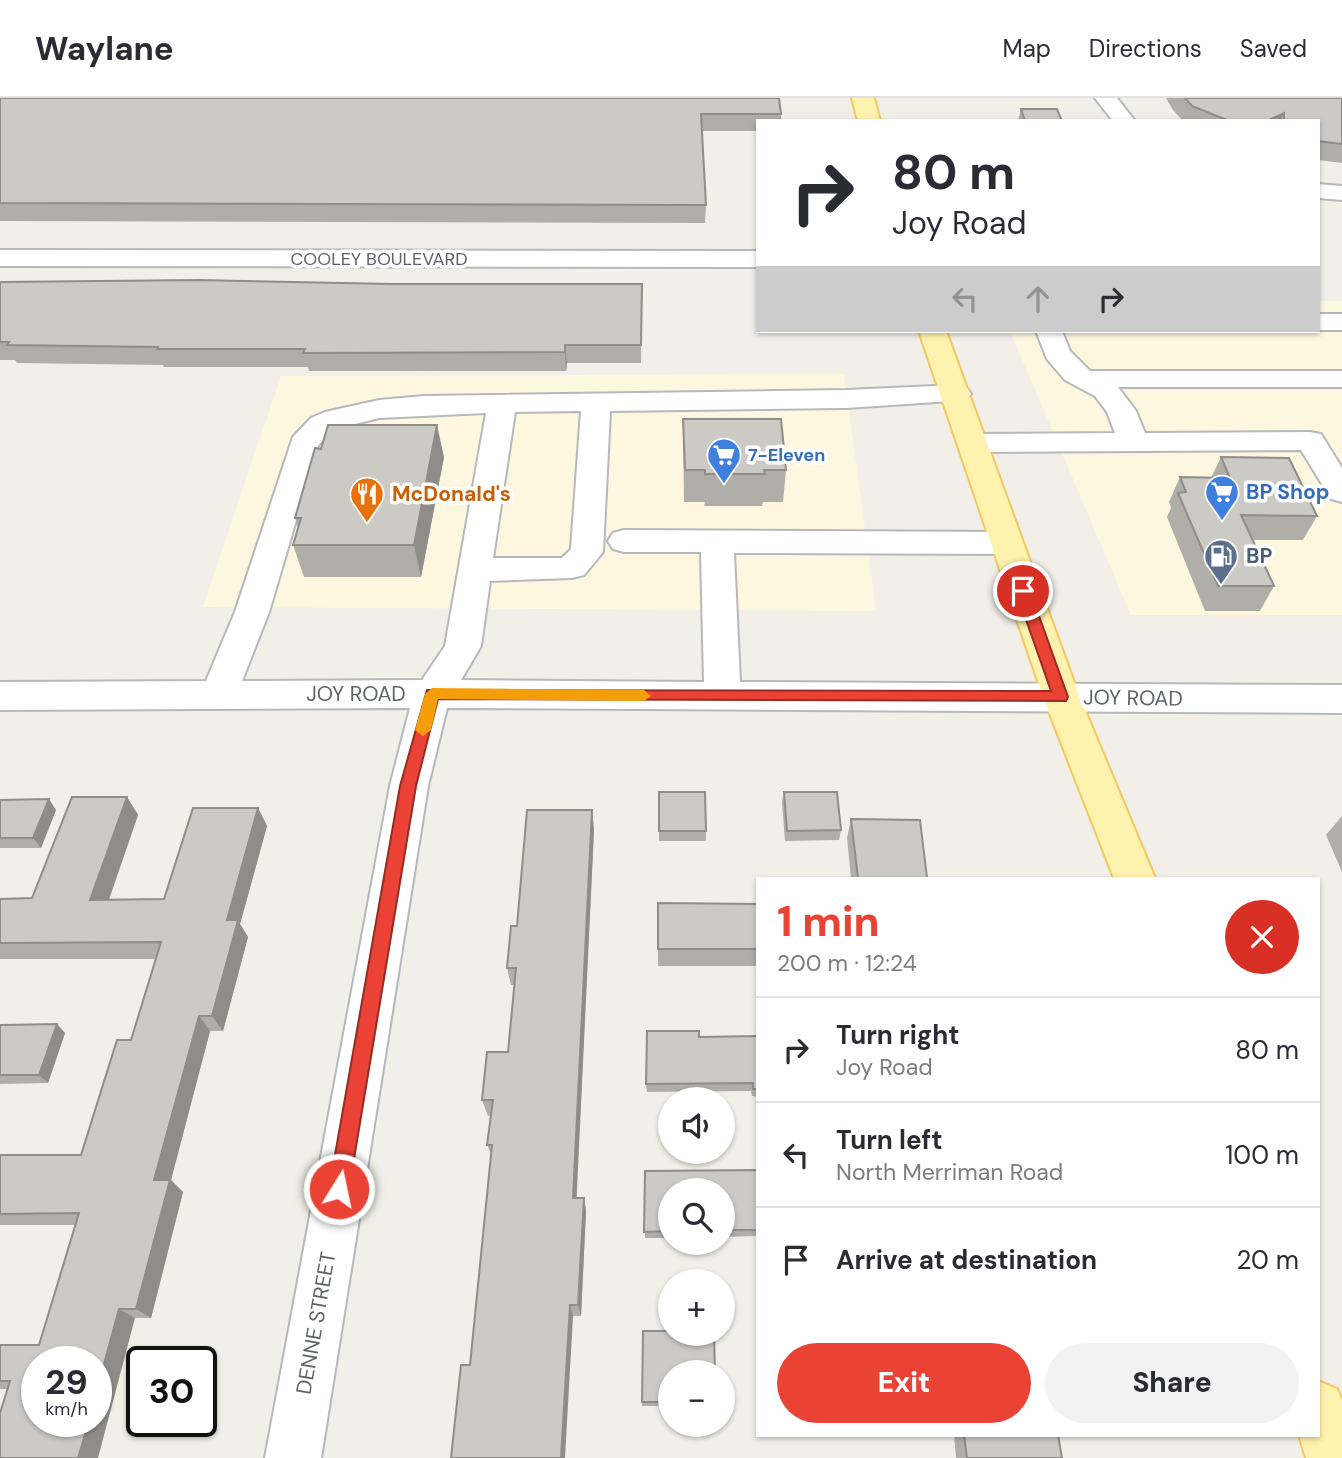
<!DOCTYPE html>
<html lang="en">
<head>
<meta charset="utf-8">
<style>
	body { margin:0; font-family:"DM Sans",sans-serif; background:#f2f2f3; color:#2b2b33; height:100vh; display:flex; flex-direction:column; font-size:26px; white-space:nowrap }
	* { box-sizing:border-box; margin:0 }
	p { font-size:23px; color:#7c7c81 }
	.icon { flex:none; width:38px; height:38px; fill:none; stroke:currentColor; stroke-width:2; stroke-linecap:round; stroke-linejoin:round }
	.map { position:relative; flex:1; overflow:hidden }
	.panel { position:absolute; left:756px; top:779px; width:564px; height:560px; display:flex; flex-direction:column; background:#fff; border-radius:0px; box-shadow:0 2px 5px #0004 }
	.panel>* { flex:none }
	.guide { position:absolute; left:756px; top:21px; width:564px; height:214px; border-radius:0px; box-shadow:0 2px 5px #0004; background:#fff; color:#2b2b33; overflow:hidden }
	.buttons { position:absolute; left:658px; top:989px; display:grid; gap:14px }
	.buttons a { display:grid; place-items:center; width:77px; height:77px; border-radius:50%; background:#fff; box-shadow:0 2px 5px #0004; font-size:35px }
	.speed { position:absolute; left:21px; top:1248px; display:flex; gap:14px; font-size:35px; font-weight:700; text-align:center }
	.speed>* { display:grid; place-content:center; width:91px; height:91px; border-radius:50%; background:#fff; box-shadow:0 2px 5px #0004; line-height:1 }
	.speed small { font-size:18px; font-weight:400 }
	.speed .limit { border:4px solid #111; border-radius:10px; background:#fff; color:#111 }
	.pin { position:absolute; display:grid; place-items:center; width:60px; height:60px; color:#fff; margin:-30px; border:4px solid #fff; border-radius:50%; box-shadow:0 2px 7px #0007 }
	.me { position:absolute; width:77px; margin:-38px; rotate:10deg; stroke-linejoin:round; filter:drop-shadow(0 0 5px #0008) }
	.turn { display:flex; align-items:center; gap:24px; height:147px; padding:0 21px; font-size:32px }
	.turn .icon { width:91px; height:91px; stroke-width:2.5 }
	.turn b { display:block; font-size:49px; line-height:60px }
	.lanes { display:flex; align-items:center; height:66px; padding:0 21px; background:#0003; justify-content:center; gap:35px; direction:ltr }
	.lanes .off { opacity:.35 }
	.round { display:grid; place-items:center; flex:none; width:74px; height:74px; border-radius:37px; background:#f2f2f3 }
	.overview { display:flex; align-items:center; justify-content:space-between; height:119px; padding:0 21px }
	h1 { font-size:42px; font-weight:800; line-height:52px; color:#ea4335 }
	.action { display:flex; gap:14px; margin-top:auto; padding:14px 21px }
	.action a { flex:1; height:80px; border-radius:42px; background:#ea4335; color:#fff; font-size:28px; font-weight:800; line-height:80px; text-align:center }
	.action a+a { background:#f2f2f3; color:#2b2b33 }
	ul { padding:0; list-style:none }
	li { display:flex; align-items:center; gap:21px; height:105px; padding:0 21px; border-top:2px solid #e1e1e2 }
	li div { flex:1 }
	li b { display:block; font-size:26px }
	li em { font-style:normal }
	header { display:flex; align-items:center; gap:42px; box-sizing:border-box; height:98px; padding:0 35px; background:#fff; border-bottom:2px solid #e1e1e2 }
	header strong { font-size:33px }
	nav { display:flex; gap:38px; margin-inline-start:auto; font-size:24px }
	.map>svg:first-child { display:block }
	.commercial { fill:#fef7e0 }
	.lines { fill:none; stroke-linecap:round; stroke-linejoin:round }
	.minor-casing { stroke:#b5b8bc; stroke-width:4 }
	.major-casing { stroke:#f2c960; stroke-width:4 }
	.minor { fill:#fff; fill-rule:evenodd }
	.major { fill:#fff2af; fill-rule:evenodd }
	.wall { fill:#afaea9 }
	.shaded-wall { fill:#8f8d8a }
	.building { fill:#cccac5; stroke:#8f8d8a; stroke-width:2 }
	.route { fill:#ea4335; stroke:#982c22; stroke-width:2 }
	.slow { fill:#f59e0b }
	.labels { text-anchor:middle; stroke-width:7; stroke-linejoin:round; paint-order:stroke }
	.far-street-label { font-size:18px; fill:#5f6368; stroke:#fff }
	.far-shop-label { font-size:18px; font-weight:bold; fill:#366cbe; stroke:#fff; text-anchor:start }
	.shop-label { font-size:21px; font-weight:bold; fill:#366cbe; stroke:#fff; text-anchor:start }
	.food-label { font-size:21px; font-weight:bold; fill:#c56008; stroke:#fff; text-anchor:start }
	.service-label { font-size:21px; font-weight:bold; fill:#4e5e75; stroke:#fff; text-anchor:start }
	.street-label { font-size:21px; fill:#5f6368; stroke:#fff }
</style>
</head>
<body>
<header>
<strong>Waylane</strong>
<nav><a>Map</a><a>Directions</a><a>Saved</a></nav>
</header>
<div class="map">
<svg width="1342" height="1360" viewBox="0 0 1342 1360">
	<rect width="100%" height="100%" fill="#f1efe8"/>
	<path class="commercial" d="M1318,203H1342V517H1131L1010,233H1318Z
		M844,276L876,513L203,509L281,278Z"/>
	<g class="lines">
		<g class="minor-casing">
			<path id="minor" d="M1095,0H1117L1135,23H1113Z
				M1318,86L1342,88V102L1318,100Z
				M0,152L758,153V169L0,168Z
				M1318,216H1342V232H1318Z
				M1036,233H1062L1070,253L1090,273H1342V289H1118L1136,313L1145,335L1310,334L1321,336L1342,370V404L1331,401L1301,352L974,354L963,352L959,345L963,338L974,336L1115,335L1107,314L1095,298L1065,282L1047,261Z
				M957,287L967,290L971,296L967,302L846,310L610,313L603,454L584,477L572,480L490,483L481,548L461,582L704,584L701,454H624L613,451L608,443L613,435L624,432L1006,434L1017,437L1022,445L1017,453L1006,456L734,455L740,584L1342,587V615L447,610L428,688L321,1360H265L390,688L410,610L0,612V584L206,583L235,514L293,339L311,320L325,314L379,302L424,298L846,292ZM581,313L571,451L562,460H493L515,314ZM486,315L445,548L422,582L242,583L269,514L318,348L331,332L379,320Z"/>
		</g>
		<g class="major-casing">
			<path id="major" d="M852,0H874L880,23H858Z
				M919,233H946L1079,598L1155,780H1114L1043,598Z
				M1318,1283L1337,1291L1342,1302V1360H1306L1299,1337H1318Z"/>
		</g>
		<use href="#minor" class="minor"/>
		<use href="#major" class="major"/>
	</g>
	<path class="wall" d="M0,0L781,16V23H758V33H702L706,107L705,125L0,123Z
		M1166,0H1342V65L1318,62V23H1183L1173,12Z
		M1021,11L1062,23H1018Z
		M0,184L393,186H642L641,265H567L566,273H309L308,269H164L163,267L17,265L15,262H0Z
		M683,321L786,372L783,404H763L762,408H704L705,404H684Z
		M444,359L421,479H304L293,447L298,430L295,420Z
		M1221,359L1317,418L1303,442H1253L1274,488L1260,513H1205L1167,419L1171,410L1169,404L1180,379L1211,380Z
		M659,694L706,733V743H659Z
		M784,694L841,732L839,742L785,743L782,704Z
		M127,699L138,717L109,802L164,801L258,710L267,728L240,826L248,839L223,933H210L171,1082L183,1094L151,1220H135L8,1291H0V1247H39L76,1127H0V1057H81L131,942L156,861H0V801L32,800Z
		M0,702L56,712L41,750H0Z
		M592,712L594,732L576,1100H584L586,1113L581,1218H573L470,1267L491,1056L487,1047L491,1018H488L482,1002L508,954L515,887H511L507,870L517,828Z
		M1342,718V774L1326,737Z
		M851,721L927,780H851L847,740Z
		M658,805L758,806V868H658Z
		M0,927L65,935L48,985L0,986Z
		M758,938V999L752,998L751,993L647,994L646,986L699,939Z
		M758,1070V1138L723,1139V1092H670V1140H645V1073L757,1072Z
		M670,1274V1308H642V1304Z
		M954,1337H1058L1062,1360H956Z"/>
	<path class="shaded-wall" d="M1284,15L1280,23H1267Z
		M565,247L567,265L566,273L565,254Z
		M437,327L444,359L421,479L414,447Z
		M127,699L138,717L103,818L90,802Z
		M49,701L56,712L41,750L33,740Z
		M258,710L267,728L240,826L248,839L223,933L212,918L227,822Z
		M592,712L594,732L576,1113L573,1100Z
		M199,918L210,933L171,1082L183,1094L151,1220L136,1211L154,1082Z
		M57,926L65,935L48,985L39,977Z
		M584,1100L586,1113L581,1218L578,1207Z
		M570,1207L573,1218L565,1360H561Z
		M119,1211L135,1220L98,1360H78L89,1323H96V1295Z"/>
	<path class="building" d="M0,0H779L781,16H701L706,107L0,105Z
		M1185,0H1342V46L1318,43V23H1284V15L1267,23H1229L1192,8Z
		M1021,11H1057L1062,23H1025Z
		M199,182L393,186H642L641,247H565V254L303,255L305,251H157L158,249L7,247L9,244H0V184Z
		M683,321H781L786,372H764L765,376H705V372H685Z
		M328,327H437L414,447H293L301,420H295L315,350L321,351Z
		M1221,359L1289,360L1317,418L1241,417L1274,488H1218L1178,395L1186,394L1180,379L1230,380Z
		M659,694H705L706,733H659Z
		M784,694H837L841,732L787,733Z
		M72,699H127L90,802L164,801L193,710H258L227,822H238L212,918H199L154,1082H170L136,1211H119L96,1295V1264H37V1323H89L78,1360H0V1315L10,1283H0V1247H39L79,1115L0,1116V1057H81L117,942H131L161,844L0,845V801L32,800Z
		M49,701L33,740H0V702Z
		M527,712H592L573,1100H584L578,1207H570L561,1360H451L461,1267H470L492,1047H487L493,1002H482L487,954H508L516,870H507L511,828H517Z
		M851,721L920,722L927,780H858Z
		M658,805L758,806V851H658Z
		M57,926L39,977H0V927Z
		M647,933H699V939L758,938V991H753V985L646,986Z
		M758,1072V1132H723V1092H670V1133L644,1134L645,1073Z
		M643,1233H670V1236H714L715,1274H670V1304H642Z
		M964,1337H1058L1062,1360H967Z"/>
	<path class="route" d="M1023,488L1030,493L1068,599L1066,603L438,601L416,688L349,1091L346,1098L339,1101L332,1098L329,1091L400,688L427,592L1051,593L1016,493Z"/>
	<path class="slow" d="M432,590L644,592L651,598L644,603L438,601L431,632L423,638L415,632L425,596Z"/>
	<defs>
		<g id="supermarket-pin" transform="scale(1.75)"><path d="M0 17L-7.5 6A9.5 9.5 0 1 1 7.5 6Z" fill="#3f7fe0" stroke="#fff"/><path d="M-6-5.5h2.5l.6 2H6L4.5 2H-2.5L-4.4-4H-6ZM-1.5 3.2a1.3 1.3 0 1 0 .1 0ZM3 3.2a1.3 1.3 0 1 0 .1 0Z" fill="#fff"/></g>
		<g id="restaurant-pin" transform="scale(1.75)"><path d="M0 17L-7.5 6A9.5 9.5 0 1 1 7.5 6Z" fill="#e8710a" stroke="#fff"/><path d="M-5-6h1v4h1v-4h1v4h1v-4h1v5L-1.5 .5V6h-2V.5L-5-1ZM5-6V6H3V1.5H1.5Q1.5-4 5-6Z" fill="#fff"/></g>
		<g id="fuel-pin" transform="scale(1.75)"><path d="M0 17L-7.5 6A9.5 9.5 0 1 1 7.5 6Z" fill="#5c6f8a" stroke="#fff"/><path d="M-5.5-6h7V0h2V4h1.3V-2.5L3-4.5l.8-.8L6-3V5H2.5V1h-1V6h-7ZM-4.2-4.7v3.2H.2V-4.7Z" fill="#fff"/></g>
	</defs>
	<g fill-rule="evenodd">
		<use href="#supermarket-pin" x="724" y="357"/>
		<use href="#supermarket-pin" x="1222" y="394"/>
		<use href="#restaurant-pin" x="367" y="396"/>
		<use href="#fuel-pin" x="1221" y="458"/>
	</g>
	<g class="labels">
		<g class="far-street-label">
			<text x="379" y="167">COOLEY BOULEVARD</text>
		</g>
		<g class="far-shop-label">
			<text x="748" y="363">7-Eleven</text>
		</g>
		<g class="shop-label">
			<text x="1246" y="401">BP Shop</text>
		</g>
		<g class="food-label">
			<text x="392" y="403">McDonald's</text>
		</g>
		<g class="service-label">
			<text x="1246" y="465">BP</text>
		</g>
		<g class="street-label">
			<text x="356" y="603">JOY ROAD</text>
			<text transform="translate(1133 600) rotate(1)" y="7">JOY ROAD</text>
			<text transform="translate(316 1225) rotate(-80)" y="7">DENNE STREET</text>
		</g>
	</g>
</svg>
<div class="buttons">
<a><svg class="icon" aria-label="sound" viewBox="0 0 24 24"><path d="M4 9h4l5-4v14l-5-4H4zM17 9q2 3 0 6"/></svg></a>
<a><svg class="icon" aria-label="search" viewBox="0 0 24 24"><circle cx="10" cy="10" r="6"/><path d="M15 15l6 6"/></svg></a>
<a>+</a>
<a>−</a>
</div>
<div class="speed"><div>29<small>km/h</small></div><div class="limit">30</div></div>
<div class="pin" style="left:1023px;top:493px;background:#d93025"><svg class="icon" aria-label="arrive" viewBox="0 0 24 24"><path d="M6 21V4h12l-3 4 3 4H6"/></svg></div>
<svg class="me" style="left:339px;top:1091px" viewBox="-20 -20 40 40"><circle r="17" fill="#ea4335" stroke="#fff" stroke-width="3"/><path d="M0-11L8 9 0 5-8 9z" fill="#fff"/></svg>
<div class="guide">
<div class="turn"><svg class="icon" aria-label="right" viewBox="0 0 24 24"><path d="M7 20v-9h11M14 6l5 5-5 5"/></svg><div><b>80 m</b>Joy Road</div></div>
<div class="lanes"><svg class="icon off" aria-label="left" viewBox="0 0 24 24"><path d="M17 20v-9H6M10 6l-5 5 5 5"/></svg><svg class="icon off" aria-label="ahead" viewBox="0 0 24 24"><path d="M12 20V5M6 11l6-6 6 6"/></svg><svg class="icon" aria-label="right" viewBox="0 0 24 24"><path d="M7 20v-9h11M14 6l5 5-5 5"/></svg></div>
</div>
<section class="panel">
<div class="overview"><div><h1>1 min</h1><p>200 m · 12:24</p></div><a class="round" style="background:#d93025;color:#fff"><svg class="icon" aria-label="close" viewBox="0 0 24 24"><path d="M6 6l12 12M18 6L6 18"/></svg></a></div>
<ul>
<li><svg class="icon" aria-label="right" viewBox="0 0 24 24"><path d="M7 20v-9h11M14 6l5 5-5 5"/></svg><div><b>Turn right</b><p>Joy Road</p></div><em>80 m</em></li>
<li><svg class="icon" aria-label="left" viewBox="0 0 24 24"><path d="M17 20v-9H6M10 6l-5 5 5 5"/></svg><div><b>Turn left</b><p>North Merriman Road</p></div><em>100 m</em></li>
<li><svg class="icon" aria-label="arrive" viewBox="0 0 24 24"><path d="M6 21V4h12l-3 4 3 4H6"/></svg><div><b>Arrive at destination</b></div><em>20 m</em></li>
</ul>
<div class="action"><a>Exit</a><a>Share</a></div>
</section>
</div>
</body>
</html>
